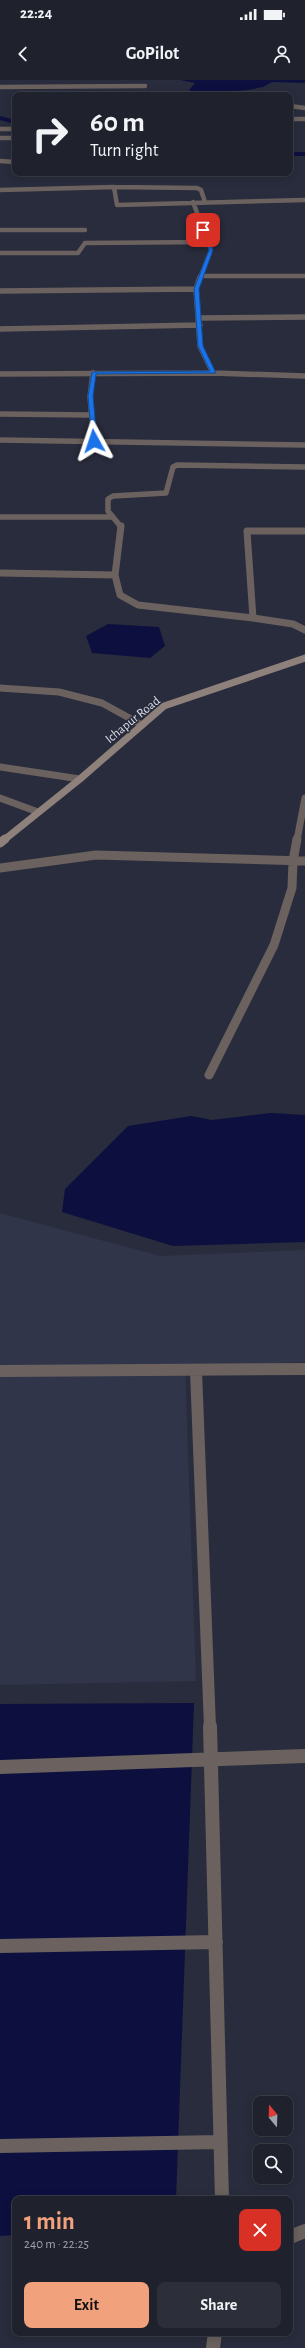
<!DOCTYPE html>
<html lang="en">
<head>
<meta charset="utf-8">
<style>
	body { margin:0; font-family:"Alegreya Sans",sans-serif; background:#2c2e39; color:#f1f3f6; height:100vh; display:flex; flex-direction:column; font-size:15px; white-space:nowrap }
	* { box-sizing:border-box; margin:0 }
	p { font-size:13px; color:#a1a3aa }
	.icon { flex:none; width:22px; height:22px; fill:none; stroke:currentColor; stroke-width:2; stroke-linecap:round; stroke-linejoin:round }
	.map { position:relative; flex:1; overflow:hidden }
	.side { position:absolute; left:12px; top:2116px; width:281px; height:140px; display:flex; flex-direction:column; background:#1f212d; border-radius:8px; box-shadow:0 2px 10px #0003,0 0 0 1px #3c3e49 }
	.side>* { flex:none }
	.guide { position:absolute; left:12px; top:12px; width:281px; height:84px; border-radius:8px; box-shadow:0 2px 10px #0003,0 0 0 1px #3c3e49; background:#1f212d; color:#f1f3f6; overflow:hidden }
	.needle { width:26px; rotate:341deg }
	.tools { position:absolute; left:253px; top:2016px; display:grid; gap:8px }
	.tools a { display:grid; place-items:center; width:40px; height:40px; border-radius:8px; background:#1f212d; box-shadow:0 2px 10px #0003,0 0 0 1px #3c3e49; font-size:20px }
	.pin { position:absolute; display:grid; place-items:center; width:34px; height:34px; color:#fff; margin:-17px; border-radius:8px; box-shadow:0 2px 6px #0006 }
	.me { position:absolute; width:44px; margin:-22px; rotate:355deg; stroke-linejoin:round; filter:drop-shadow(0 0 3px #0008) }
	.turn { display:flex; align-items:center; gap:14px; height:84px; padding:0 12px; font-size:18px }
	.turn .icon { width:52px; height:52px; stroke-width:2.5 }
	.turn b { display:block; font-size:28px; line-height:34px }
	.round { display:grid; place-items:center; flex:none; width:42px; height:42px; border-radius:8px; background:#2c2e39 }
	.head { display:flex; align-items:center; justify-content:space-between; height:68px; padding:0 12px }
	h1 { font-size:24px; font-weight:700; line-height:30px; color:#f1a17c }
	.cta { display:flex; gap:8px; margin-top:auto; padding:8px 12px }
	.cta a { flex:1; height:46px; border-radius:8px; background:#f1a17c; color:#111; font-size:16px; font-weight:700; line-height:46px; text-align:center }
	.cta a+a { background:#2c2e39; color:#f1f3f6 }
	.status { display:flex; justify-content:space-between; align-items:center; height:28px; padding:0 20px; background:#1f212d; direction:ltr }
	.status svg { height:11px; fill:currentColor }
	header { display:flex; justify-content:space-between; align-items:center; height:52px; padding:0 12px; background:#1f212d; font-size:18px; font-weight:700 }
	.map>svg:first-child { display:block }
	.built { fill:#30354a }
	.water { fill:#0d0f3f }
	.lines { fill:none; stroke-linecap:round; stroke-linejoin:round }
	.stream { fill:#0d0f3f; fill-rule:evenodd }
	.street-far5 { stroke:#6b625f; stroke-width:4.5 }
	.street-far4 { stroke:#6b625f; stroke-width:5.5 }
	.street-far3 { stroke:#6b625f; stroke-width:7 }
	.street-far2 { stroke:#6b625f; stroke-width:9 }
	.street-far1 { stroke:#6b625f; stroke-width:12 }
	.street { stroke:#6b625f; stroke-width:14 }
	.secondary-far1 { stroke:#8e807a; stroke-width:7 }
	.secondary { stroke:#8e807a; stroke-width:9 }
	.route { fill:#1a73e8; stroke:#114b97 }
	.labels { text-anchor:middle; stroke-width:3; stroke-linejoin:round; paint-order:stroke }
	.far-street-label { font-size:13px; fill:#dcdfe9; stroke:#292c3c }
</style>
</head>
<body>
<div class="status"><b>22:24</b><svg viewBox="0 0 49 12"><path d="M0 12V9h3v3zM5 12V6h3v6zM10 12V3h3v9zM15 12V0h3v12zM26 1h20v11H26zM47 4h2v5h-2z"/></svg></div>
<header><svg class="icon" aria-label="back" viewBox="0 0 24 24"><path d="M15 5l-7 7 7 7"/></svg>GoPilot<svg class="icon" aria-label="person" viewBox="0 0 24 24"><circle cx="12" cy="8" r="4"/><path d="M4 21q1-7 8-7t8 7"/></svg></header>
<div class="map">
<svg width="305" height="2268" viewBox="0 0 305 2268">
	<rect width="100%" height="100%" fill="#292c3c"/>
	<path class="built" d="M0,1133L160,1176L305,1170V1282L185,1286L196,1601L0,1605Z"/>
	<path class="water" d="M180,0H305V3L272,2L263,7L248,10L198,14L189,10L195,3Z
		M108,544L159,547L165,566L150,578L92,573L86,556Z
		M271,1033L305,1035V1162L173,1166L62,1132L65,1109L128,1046L191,1036L212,1040Z
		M194,1623L176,2119H15V2155L0,2156V1624Z"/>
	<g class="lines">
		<path class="stream" d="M0,36L15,40V44L0,40Z
			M290,72H305V76H290Z"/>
		<path class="street-far5" d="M0,7L145,6
			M290,26L305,28
			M290,39H305
			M0,49H15
			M0,58H14
			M0,81L15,82
			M114,107L197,108L201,110L205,122
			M0,110L114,107L117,125L305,120
			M193,122L211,170L200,198
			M0,150H85
			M0,173H78L85,163L208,162
			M202,196H305"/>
		<path class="street-far4" d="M200,197L196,209L200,266L213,293
			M0,211L196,209
			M199,238L305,237
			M0,249L200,245
			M93,293L90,317L94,361
			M0,294L213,293L305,296
			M0,334L92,335
			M0,360L305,365
			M0,437H113
			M121,447L108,431V419L113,416L166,413L173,387L177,385L305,387"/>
		<path class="street-far3" d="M121,446L115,495L120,515L138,525L253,538L293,544L305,550
			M0,493L115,495
			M253,538L247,451H305
			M0,608L59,612L102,623L142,645
			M0,687L80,699
			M0,718L38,732
			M297,760L305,718"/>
		<path class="street-far2" d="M0,788L96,775L305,781
			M209,995L274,865L292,808L293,781L297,759"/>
		<path class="street-far1" d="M0,1291L305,1289
			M196,1291L210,1647"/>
		<path class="street" d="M210,1646L222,2119
			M0,1687L305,1676
			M0,1866L216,1862
			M0,2066L220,2062
			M290,2157L305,2151
			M213,2268L215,2253"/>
		<path class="secondary-far1" d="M4,760L80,699L164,626L305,578"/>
		<path class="secondary" d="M0,763L5,759"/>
	</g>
	<path class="route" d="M203,149L213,170L199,209L203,266L216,293L96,294L93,316L97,361L92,362L88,316L92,292L210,291L198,266L194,209L209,170L201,150Z"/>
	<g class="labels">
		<g class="far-street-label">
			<text transform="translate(132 639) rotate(-39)" y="5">Ichapur Road</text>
		</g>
	</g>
</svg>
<div class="tools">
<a><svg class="needle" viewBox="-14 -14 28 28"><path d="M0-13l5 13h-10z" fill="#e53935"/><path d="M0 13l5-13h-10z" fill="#a1a3aa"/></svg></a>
<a><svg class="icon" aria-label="search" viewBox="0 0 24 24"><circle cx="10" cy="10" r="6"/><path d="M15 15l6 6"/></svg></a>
</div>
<div class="pin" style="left:203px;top:150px;background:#d93025"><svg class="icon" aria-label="arrive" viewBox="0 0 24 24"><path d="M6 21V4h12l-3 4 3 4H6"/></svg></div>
<svg class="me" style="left:94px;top:361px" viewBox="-20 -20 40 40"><path d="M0-17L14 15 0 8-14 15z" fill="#1a73e8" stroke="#fff" stroke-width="4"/></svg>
<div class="guide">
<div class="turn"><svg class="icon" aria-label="right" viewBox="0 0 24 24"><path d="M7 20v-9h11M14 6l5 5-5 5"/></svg><div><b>60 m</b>Turn right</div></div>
</div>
<section class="side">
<div class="head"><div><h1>1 min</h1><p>240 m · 22:25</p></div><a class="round" style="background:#d93025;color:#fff"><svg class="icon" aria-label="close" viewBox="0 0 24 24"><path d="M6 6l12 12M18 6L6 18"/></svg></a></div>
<div class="cta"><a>Exit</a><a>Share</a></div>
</section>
</div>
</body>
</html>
